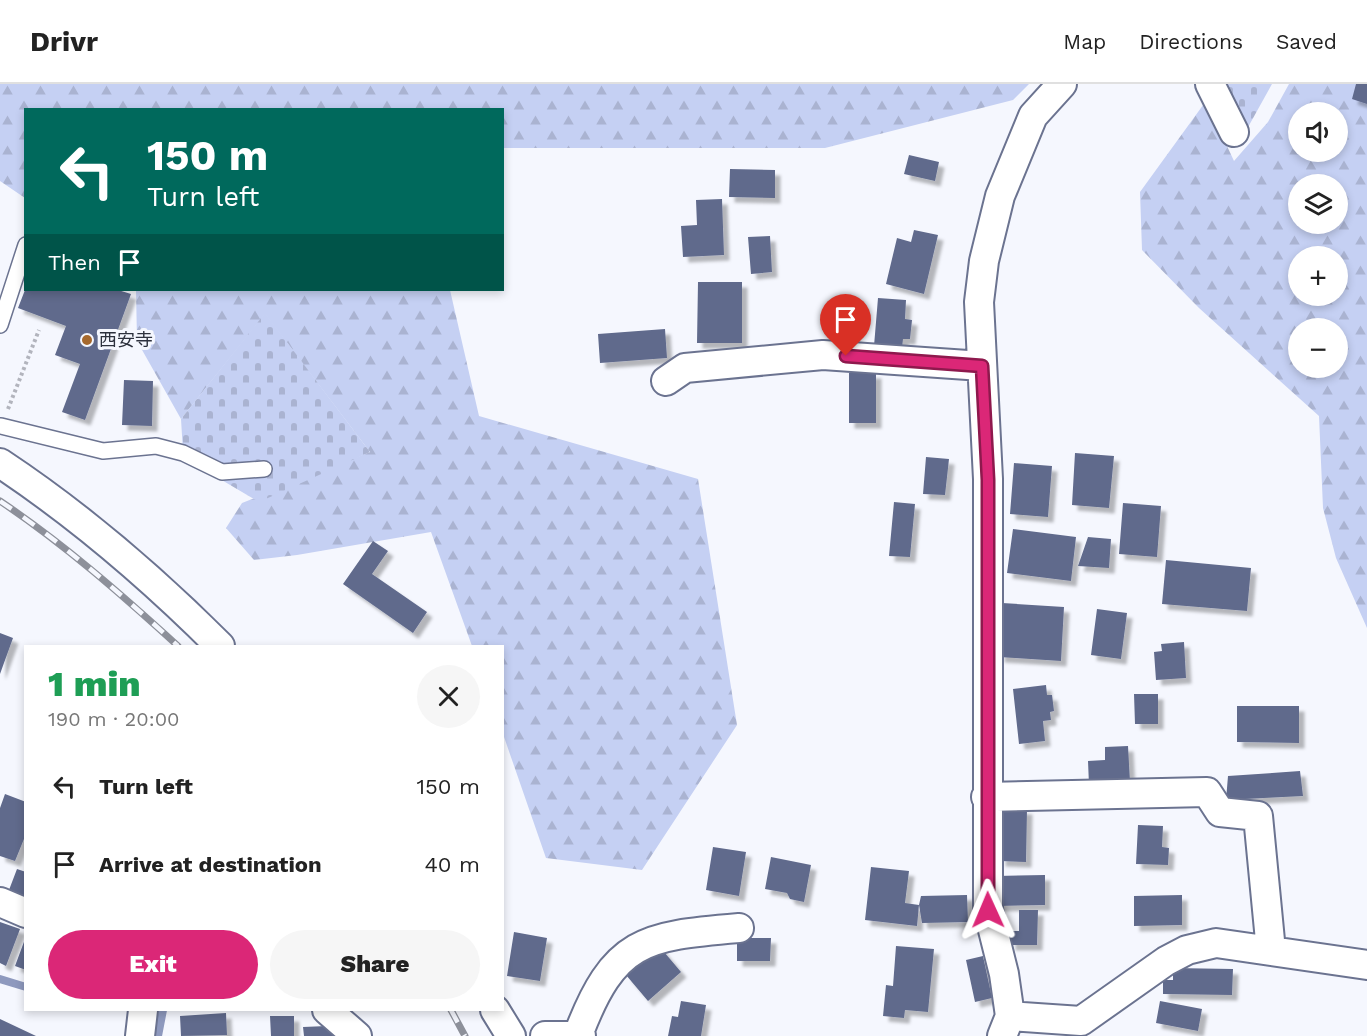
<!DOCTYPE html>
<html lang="en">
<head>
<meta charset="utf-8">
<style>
	body { margin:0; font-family:"Work Sans","Noto Sans JP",sans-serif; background:#f6f6f6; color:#222; height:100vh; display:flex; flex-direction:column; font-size:22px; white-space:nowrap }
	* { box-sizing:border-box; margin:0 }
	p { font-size:20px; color:#767676 }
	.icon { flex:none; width:33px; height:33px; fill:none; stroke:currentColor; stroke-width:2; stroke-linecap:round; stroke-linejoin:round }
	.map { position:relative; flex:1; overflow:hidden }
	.sheet { position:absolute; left:24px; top:561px; width:480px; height:366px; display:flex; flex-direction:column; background:#fff; border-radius:0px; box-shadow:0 3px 9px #0003 }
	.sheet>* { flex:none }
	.hud { position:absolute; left:24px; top:24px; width:480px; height:183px; border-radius:0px; box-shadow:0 3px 9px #0003; background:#00695c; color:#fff; overflow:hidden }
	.fabs { position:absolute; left:1288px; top:18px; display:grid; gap:12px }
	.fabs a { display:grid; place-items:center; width:60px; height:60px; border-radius:50%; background:#fff; box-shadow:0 3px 9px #0003; font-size:30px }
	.pin { position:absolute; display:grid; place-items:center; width:51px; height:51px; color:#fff; margin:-62px -26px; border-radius:50% 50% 50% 0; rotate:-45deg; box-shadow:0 0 6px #0007 }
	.pin .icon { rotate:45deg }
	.me { position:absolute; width:66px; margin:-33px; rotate:359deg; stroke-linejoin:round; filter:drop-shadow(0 0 4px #0008) }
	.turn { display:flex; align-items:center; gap:21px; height:126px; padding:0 24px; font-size:27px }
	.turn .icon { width:78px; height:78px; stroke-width:2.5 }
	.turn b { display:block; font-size:42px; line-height:51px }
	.then { display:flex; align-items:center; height:57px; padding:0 24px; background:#0003; gap:12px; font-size:22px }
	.round { display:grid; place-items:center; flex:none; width:63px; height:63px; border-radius:32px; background:#f6f6f6 }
	.summary { display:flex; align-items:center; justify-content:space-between; height:102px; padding:0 24px }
	h1 { font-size:36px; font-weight:800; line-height:45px; color:#1e9e55 }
	.cta { display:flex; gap:12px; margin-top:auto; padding:12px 24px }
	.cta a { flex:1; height:69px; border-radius:36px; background:#db2777; color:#fff; font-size:24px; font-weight:800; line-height:69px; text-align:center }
	.cta a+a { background:#f6f6f6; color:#222 }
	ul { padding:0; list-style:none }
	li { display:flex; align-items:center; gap:18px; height:78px; padding:0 24px }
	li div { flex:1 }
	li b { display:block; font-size:22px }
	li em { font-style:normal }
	header { display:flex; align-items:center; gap:36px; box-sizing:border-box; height:84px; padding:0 30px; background:#fff; border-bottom:2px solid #e0e0e0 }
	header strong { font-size:28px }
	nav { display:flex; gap:33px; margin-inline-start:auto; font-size:21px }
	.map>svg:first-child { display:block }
	.forest { fill:url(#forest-firs); fill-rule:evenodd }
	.cemetery { fill:url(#cemetery-stones) }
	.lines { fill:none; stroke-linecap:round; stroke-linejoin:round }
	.stream { stroke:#8e99be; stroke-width:8 }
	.building { fill:#606a8c; filter:url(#shadow) }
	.lane-casing { stroke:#6b7390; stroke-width:18 }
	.street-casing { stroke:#6b7390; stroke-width:32 }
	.path { stroke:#b2b4bd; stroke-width:4; stroke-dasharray:3 3; stroke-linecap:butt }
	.lane { stroke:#fff; stroke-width:15 }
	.street { stroke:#fff; stroke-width:28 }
	.rail-casing { stroke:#8d909a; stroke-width:7 }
	.rail { stroke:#f5f7fe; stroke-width:4.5; stroke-dasharray:14; stroke-linecap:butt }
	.route-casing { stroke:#8e194d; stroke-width:15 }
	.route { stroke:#db2777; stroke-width:10 }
	.poi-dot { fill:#a6692d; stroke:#f5f7fe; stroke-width:2 }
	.labels { text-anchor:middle; stroke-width:6; stroke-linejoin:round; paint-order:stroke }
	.poi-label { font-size:18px; fill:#2d313d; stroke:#f5f7fe; text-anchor:start }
</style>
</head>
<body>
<header>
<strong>Drivr</strong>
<nav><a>Map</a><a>Directions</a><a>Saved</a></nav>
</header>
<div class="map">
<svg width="1367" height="952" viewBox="0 0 1367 952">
	<defs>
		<pattern id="forest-firs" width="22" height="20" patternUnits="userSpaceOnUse" patternTransform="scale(1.5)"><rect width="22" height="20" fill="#c5d0f3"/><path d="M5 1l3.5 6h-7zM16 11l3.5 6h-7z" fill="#aab3d1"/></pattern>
		<pattern id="cemetery-stones" width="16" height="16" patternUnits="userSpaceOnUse" patternTransform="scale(1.5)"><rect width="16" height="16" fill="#c5d0f3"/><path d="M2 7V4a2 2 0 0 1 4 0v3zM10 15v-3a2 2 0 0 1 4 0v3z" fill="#aab3d1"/></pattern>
		<filter id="shadow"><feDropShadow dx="5.5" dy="5.5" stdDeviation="1.5" flood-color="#0004"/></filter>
	</defs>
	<rect width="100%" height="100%" fill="#f5f7fe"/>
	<path class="forest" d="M0,0H1029L1013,16L825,64H503L502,26H26L25,114L0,97Z
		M1289,0H1367V544L1336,474L1323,424L1319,332L1199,224L1142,166L1140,108L1206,17L1234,77L1268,38ZM1299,28H1338V68H1299ZM1299,100H1338V140H1299ZM1299,172H1338V212H1299ZM1299,244H1338V284H1299Z
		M136,206H450L479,332L698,395L737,641L642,786L546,774L503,650L502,562H472L431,448L297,471L254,476L226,444L242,419L370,368L265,230L181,335L137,257Z"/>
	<path class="cemetery" d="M1216,0H1272L1247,45Z
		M265,229L370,368L259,418L181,372L183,368L181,335Z"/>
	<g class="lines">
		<path class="stream" d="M0,895L26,903
			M158,952L163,926"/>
	</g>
	<path class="building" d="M1356,0H1367V20L1352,15Z
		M909,71L939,78L935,97L904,90Z
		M730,85L775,86V114L729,113Z
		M722,115L724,171L683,173L681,142L697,141L696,116Z
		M914,146L938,151L924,210L886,200L897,154L911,158Z
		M770,152L772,188L751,190L748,153Z
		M698,198H742V259H697Z
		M25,206H118L131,210L85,336L62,328L80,280L55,271L66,242L18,224Z
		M878,214L906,216L905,235L912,236L910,255H903L902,264L874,262Z
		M665,245L667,274L600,279L598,250Z
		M849,289H876V339H849Z
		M124,296L153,297L152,342L122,341Z
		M1075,369L1114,372L1109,424L1072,421Z
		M926,373L949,375L945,411L923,410Z
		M1014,379L1052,382L1048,433L1010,430Z
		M894,418L915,420L910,473L889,472Z
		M1123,419L1161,422L1157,473L1119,470Z
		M1013,445L1076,453L1071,497L1007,489Z
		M1088,453L1111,455L1109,484L1078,482Z
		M373,457L388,467L372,490L427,528L413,549L343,500Z
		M1166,476L1251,484L1247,527L1162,520Z
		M1002,519L1064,523L1061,577L999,573Z
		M1097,525L1127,529L1121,575L1091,571Z
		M0,549L13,554L0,590Z
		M1184,558L1186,594L1156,596L1154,568L1162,567L1161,560Z
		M1046,601L1047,611H1052L1054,627L1050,628L1051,636L1043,637L1045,657L1019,660L1013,605Z
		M1134,610H1158V640H1135Z
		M1237,622H1299V659L1237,658Z
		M1128,662L1130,698L1089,701L1088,677L1105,676V663Z
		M1300,687L1303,712L1226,716L1228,692Z
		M5,710L26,718V750L15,777L0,772V724Z
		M1001,724L1027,725L1026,778L1000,777Z
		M1138,741L1163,742L1162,763L1169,764L1168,781L1136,780Z
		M713,763L746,768L739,812L706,806Z
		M771,773L811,781L804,818L790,815L787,809L765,805Z
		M871,783L909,787L905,819L919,821L917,842L865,836Z
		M17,785L26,788V812L9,806Z
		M1045,791V821L996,822V792Z
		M967,811L968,838L922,839L919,821L921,812Z
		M1182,811V841L1134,842V812Z
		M1019,826H1038L1037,861H1010V847H1019Z
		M0,838L20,845L6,882L0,879Z
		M514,848L547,854L540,897L507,892Z
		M737,854H771L770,877H737Z
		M25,855H26V886L15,882Z
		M659,862L681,888L648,917L626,891Z
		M896,862L934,865L928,928L905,926L904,934L883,932L886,901L893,902Z
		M983,872L992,914L975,918L966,876Z
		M1173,884L1233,885L1232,911L1163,910V896H1173Z
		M681,917L706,921L701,952H668L672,932L678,933Z
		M1160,917L1202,925L1198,947L1156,939Z
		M226,929L227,951L181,952L180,932Z
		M270,932H294V952H271Z
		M0,935L36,952H0Z
		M327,942L334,952H304L303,943Z"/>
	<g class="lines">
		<g class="lane-casing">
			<path id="lane" d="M0,241L26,161
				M1,342L103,367L156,362L183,369L222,388L264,385"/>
		</g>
		<g class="street-casing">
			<path id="street" d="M1210,0L1234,48
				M666,297L685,284L823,271L982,282
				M0,379C80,432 153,495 220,562
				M986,713L1207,708L1220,728L1258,732L1271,867
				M0,818L26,829
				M327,926L357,952
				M495,926L511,952
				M1010,932L1081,937L1166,877L1187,866L1216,859L1367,881
				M578,951C614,856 643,852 739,844
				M140,952L143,926
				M545,952H581
				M1002,952L1010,932L1004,890L988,826V395L979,218L984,177L1000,112L1033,32L1062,0"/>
		</g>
		<path class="path" d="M8,325L39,246"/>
		<use href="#lane" class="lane"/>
		<use href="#street" class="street"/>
		<g class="rail-casing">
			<path id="rail" d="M0,417C64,460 121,510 178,562
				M451,926L465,952"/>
		</g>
		<use href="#rail" class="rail"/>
	</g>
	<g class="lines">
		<g class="route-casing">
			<path id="route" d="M846,272L982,282L988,396V826"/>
		</g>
		<use href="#route" class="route"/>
	</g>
	<circle class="poi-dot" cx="87" cy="256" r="6"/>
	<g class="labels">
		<g class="poi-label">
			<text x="99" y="262">西安寺</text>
		</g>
	</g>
</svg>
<div class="fabs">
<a><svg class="icon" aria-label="sound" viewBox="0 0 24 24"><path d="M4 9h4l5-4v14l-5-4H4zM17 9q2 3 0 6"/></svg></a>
<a><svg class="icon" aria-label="layers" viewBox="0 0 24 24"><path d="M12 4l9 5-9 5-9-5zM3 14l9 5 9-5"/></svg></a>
<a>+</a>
<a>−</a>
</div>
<div class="pin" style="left:846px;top:272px;background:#d93025"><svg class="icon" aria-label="arrive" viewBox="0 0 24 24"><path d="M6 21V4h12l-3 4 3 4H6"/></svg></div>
<svg class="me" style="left:988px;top:826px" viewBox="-20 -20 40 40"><path d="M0-17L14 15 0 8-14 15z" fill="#db2777" stroke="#fff" stroke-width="4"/></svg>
<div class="hud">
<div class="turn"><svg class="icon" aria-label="left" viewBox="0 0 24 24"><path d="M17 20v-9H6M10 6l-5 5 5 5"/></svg><div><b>150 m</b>Turn left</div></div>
<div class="then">Then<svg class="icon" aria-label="arrive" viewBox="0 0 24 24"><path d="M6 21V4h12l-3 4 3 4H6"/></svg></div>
</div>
<section class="sheet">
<div class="summary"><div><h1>1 min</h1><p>190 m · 20:00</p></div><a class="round"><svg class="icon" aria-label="close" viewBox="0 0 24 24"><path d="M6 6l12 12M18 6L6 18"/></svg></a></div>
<ul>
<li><svg class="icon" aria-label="left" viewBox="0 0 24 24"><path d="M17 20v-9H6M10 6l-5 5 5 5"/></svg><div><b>Turn left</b></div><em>150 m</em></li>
<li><svg class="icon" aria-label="arrive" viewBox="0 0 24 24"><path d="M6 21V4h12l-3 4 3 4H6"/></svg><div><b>Arrive at destination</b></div><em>40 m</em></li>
</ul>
<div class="cta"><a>Exit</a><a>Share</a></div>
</section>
</div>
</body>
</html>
